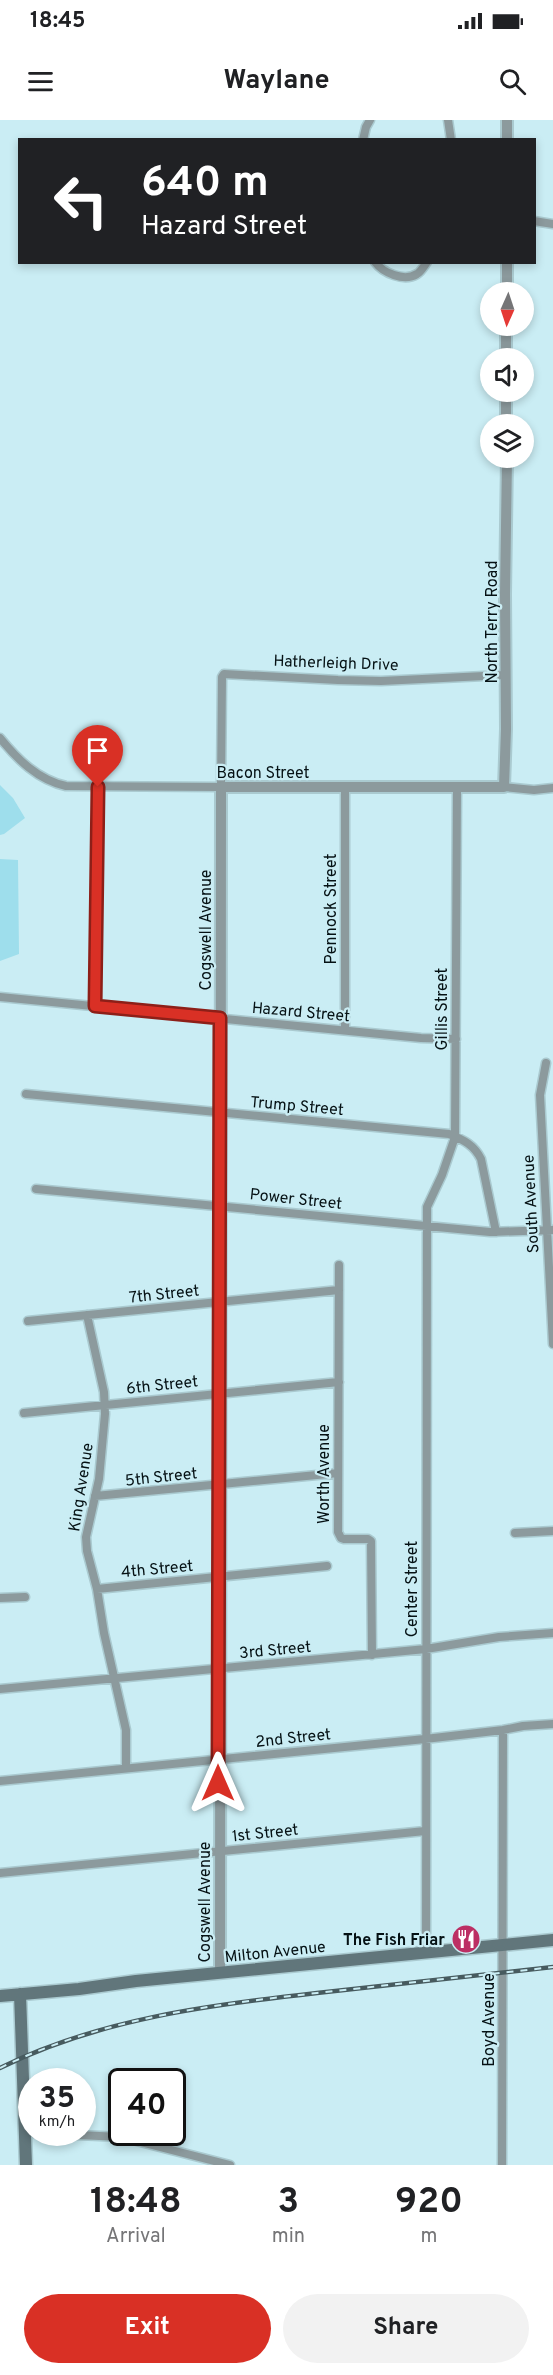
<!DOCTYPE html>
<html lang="en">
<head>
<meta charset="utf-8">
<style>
	body { margin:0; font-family:Overpass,sans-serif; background:#f2f2f2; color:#202124; height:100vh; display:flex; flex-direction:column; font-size:22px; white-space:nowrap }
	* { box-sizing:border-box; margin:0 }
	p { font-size:20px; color:#757577 }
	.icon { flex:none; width:33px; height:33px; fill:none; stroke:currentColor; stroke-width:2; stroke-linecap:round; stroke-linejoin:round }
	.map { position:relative; height:2045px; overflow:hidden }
	.panel { display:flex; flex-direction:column; background:#fff; flex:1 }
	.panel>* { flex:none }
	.banner { position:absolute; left:18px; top:18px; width:518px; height:126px; border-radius:0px; box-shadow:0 3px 9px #0003; background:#202124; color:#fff; overflow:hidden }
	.needle { width:39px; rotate:183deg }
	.fabs { position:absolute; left:480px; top:162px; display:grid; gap:12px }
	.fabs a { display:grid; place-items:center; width:54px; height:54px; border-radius:50%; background:#fff; box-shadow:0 3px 9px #0003; font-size:30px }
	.speed { position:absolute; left:18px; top:1948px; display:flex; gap:12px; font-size:30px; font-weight:700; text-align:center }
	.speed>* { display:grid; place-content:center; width:78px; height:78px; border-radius:50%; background:#fff; box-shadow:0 3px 9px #0003; line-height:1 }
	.speed small { font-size:15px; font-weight:400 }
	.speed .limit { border:3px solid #111; border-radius:9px; background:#fff; color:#111 }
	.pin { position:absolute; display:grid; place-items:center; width:51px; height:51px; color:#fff; margin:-62px -26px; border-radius:50% 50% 50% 0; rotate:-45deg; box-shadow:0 0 6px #0007 }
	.pin .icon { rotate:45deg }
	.me { position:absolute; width:66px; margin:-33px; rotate:0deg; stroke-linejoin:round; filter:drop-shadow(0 0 4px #0008) }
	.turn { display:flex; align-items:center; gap:21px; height:126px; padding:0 24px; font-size:27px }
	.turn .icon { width:78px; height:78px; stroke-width:2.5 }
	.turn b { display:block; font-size:42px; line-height:51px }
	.eta { display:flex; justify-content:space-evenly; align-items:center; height:102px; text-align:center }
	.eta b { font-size:36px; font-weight:700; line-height:42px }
	.button { display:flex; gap:12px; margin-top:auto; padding:12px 24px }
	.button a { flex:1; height:69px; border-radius:36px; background:#d93025; color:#fff; font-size:24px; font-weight:700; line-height:69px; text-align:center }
	.button a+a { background:#f2f2f2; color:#202124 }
	.status { display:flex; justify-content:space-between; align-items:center; height:42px; padding:0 30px; background:#fff; direction:ltr }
	.status svg { height:16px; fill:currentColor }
	header { display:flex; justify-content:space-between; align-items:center; height:78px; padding:0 24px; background:#fff; font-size:27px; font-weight:700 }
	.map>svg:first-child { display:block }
	.green { fill:#9edeec }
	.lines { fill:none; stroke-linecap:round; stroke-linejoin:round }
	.minor-casing { stroke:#aacad0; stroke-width:11 }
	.tertiary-casing { stroke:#aacad0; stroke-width:14 }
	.secondary-casing { stroke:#aacad0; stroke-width:15 }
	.minor { stroke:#8c9a9d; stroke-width:8 }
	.tertiary { stroke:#8c9a9d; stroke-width:10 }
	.secondary { stroke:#61767b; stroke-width:12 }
	.rail-casing { stroke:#475b5f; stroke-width:4.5 }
	.rail { stroke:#caedf4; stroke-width:2; stroke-dasharray:7; stroke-linecap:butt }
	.route-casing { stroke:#8d1f18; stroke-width:15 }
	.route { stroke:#d93025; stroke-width:10 }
	.labels { text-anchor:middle; stroke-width:4.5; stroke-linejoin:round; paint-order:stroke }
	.street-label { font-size:16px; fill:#051114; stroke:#caedf4 }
	.poi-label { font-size:16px; font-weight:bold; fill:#051114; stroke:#caedf4; text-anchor:end }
</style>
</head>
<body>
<div class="status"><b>18:45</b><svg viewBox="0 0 49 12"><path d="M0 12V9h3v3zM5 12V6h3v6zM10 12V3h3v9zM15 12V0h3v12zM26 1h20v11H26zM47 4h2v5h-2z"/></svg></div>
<header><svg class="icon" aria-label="menu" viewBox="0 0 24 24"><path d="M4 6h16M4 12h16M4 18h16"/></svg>Waylane<svg class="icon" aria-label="search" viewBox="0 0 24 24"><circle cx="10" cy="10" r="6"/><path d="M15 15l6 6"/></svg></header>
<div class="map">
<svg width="553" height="2045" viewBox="0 0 553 2045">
	<rect width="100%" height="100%" fill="#caedf4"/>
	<path class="green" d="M0,665L13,678L25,698L4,714L0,715Z
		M0,739L18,740L19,834L0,841Z"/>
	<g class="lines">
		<g class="minor-casing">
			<path id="minor" d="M448,0L451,20
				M363,20L366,7L370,0
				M534,101L553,104
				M375,142C383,153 404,162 417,154C421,152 424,146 427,142
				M0,618C17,639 38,660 66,666L221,667L222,557L224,554L338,560L381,561L505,555
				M345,667V910
				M504,667L534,670L553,668
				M0,877L421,918L456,919
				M95,886L97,667
				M546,943L540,975L553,1224
				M26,974L449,1014C464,1020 474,1025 481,1039L496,1112
				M36,1069L490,1112L553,1110
				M339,1145L338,1412L341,1418L344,1419H368L371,1421L372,1535
				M87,1195L104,1272L105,1294L99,1359L86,1417L87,1431L97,1469L104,1513L126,1610V1648
				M28,1201L339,1170
				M24,1293L339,1262
				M95,1376L338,1353
				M515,1413L553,1411
				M97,1469L327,1446
				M0,1478L25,1477
				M0,1569L426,1529L499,1517L553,1513
				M0,1661L425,1619L503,1610L523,1606L553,1604
				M0,1753L425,1711
				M426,1832L427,1087L442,1055L455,1017L457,668
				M34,2013L121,2017L230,2045
				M502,2045L503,1610"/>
		</g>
		<g class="tertiary-casing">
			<path id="tertiary" d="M507,20V0
				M507,172V142
				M506,238V206
				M506,272V304
				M220,1853L221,667H504L506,609L505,474L507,338"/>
		</g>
		<g class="secondary-casing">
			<path id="secondary" d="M20,1874L26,2045
				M0,1876L79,1869L136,1861L553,1820"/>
		</g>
		<use href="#minor" class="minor"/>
		<use href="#tertiary" class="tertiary"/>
		<use href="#secondary" class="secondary"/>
		<g class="rail-casing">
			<path id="rail" d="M0,1948C99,1899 209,1885 317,1873C396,1864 475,1856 553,1847"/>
		</g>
		<use href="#rail" class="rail"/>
	</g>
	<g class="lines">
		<g class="route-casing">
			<path id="route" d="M98,667L95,886L220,898L218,1663"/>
		</g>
		<use href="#route" class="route"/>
	</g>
	<defs>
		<g id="restaurant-disc" transform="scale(1.5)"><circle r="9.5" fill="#bc2f64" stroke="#caedf4"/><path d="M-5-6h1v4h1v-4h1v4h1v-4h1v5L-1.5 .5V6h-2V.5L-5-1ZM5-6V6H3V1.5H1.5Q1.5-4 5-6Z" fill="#fff"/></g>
	</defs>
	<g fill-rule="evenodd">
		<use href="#restaurant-disc" x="466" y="1819"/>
	</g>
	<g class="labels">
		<g class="street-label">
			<text transform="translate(491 502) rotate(-90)" y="6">North Terry Road</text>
			<text transform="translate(336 542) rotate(2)" y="6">Hatherleigh Drive</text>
			<text x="263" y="658">Bacon Street</text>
			<text transform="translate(330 789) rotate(-90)" y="6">Pennock Street</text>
			<text transform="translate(205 810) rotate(-90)" y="6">Cogswell Avenue</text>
			<text transform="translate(441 889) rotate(-90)" y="6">Gillis Street</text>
			<text transform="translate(301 891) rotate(5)" y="6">Hazard Street</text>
			<text transform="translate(297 985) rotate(5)" y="6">Trump Street</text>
			<text transform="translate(296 1078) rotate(6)" y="6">Power Street</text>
			<text transform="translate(530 1084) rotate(-93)" y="6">South Avenue</text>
			<text transform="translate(164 1173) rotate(-6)" y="6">7th Street</text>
			<text transform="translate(162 1264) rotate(-6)" y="6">6th Street</text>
			<text transform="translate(323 1354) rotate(-90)" y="6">Worth Avenue</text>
			<text transform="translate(161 1356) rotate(-6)" y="6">5th Street</text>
			<text transform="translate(80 1367) rotate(-81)" y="6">King Avenue</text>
			<text transform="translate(157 1448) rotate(-5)" y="6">4th Street</text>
			<text transform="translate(411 1469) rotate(-90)" y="6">Center Street</text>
			<text transform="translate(275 1529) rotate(-5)" y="6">3rd Street</text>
			<text transform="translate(293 1617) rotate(-6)" y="6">2nd Street</text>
			<text transform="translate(265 1712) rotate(-6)" y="6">1st Street</text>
			<text transform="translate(204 1782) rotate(-90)" y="6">Cogswell Avenue</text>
			<text transform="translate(275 1831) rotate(-6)" y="6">Milton Avenue</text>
			<text transform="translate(488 1900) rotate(-90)" y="6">Boyd Avenue</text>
		</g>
		<g class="poi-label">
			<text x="445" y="1825">The Fish Friar</text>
		</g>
	</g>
</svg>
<div class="fabs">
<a><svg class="needle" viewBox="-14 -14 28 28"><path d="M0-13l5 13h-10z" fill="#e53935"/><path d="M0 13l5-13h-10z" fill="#757577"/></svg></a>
<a><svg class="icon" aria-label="sound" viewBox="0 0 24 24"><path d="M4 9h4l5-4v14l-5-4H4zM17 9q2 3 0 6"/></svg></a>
<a><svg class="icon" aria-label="layers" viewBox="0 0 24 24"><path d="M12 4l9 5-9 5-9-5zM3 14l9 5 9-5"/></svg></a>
</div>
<div class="speed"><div>35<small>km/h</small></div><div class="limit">40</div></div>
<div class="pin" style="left:98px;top:667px;background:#d93025"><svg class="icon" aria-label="arrive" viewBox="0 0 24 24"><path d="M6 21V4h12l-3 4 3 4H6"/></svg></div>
<svg class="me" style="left:218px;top:1663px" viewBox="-20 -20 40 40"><path d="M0-17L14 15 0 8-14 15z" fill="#d93025" stroke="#fff" stroke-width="4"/></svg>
<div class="banner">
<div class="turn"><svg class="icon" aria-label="left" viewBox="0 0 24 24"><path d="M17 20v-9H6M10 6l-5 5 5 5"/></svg><div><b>640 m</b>Hazard Street</div></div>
</div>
</div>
<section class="panel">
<div class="eta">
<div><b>18:48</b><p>Arrival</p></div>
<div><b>3</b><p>min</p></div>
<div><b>920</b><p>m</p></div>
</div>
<div class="button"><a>Exit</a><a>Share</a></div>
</section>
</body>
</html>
